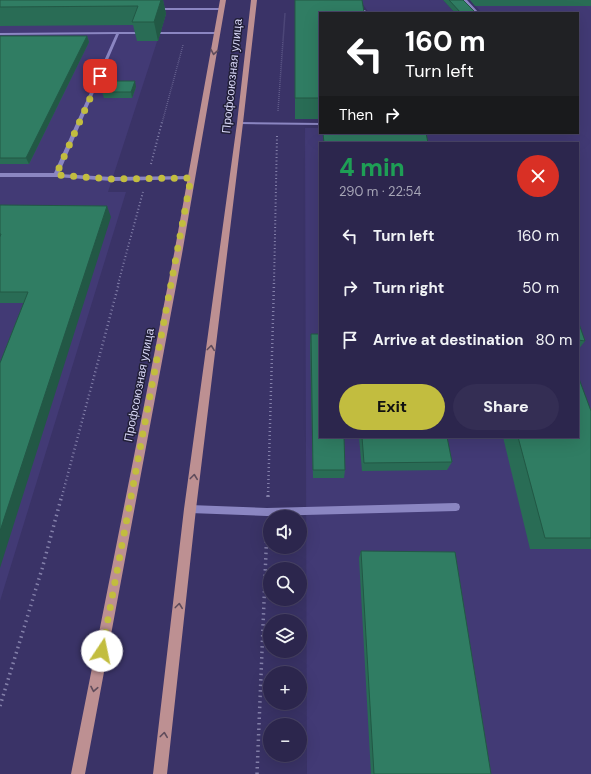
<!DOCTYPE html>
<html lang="en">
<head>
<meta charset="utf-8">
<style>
	body { margin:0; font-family:"DM Sans",sans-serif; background:#342e54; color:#f1f3f6; height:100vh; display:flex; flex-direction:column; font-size:15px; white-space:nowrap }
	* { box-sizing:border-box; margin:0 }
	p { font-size:13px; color:#a6a5b6 }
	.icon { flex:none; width:22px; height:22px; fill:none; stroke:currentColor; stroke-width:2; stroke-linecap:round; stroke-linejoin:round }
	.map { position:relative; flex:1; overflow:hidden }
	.drawer { position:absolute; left:319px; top:142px; width:260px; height:296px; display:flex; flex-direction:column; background:#2c264d; border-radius:0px; box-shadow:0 4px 16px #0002,0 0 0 1px #484365 }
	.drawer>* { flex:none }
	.top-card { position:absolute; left:319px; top:12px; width:260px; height:122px; border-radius:0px; box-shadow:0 4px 16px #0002,0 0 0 1px #484365; background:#202124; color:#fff; overflow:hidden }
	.buttons { position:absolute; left:263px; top:510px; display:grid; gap:8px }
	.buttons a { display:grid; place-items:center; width:44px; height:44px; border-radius:50%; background:#2c264d; box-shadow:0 4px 16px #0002,0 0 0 1px #484365; font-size:20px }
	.pin { position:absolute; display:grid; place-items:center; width:34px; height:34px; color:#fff; margin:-17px; border-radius:8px; box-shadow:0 2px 6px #0006 }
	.me { position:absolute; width:44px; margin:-22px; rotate:11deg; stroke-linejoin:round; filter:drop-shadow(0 0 3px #0008) }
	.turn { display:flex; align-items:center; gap:14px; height:84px; padding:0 20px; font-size:18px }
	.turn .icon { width:52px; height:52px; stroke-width:2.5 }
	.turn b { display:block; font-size:28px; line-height:34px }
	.then { display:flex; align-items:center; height:38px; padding:0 20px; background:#0003; gap:8px; font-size:15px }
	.round { display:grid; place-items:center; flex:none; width:42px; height:42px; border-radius:21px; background:#342e54 }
	.overview { display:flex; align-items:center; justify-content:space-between; height:68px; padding:0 20px }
	h1 { font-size:24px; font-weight:800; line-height:30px; color:#1e9e55 }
	.action { display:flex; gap:8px; margin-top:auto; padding:8px 20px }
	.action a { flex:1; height:46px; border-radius:24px; background:#c2bd3f; color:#111; font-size:16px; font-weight:800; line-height:46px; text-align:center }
	.action a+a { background:#342e54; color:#f1f3f6 }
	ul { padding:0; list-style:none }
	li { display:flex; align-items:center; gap:12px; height:52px; padding:0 20px }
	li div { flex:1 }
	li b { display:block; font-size:15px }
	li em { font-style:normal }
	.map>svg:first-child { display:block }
	.built { fill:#423a75; fill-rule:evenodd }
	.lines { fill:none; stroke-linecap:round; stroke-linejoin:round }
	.path-far3 { stroke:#8480aa; stroke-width:1.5; stroke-dasharray:0.5 1.5; stroke-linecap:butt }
	.path-far2 { stroke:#8480aa; stroke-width:2; stroke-dasharray:1 2.5; stroke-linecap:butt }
	.path-far1 { stroke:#8480aa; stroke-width:2.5; stroke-dasharray:1 3; stroke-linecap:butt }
	.path { stroke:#8480aa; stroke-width:3.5; stroke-dasharray:1.5 4; stroke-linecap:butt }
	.minor { fill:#8b86c2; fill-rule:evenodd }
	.major { fill:#bd9092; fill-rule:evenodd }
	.wall { fill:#296c55 }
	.shaded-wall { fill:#225845 }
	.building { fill:#307d63; stroke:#225845 }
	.oneway { stroke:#5f4c5b }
	.route { stroke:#c2bd3f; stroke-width:7; stroke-dasharray:0 12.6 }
	.labels { text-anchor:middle; stroke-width:3; stroke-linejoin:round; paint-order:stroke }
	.street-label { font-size:12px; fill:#d5d4f4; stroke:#211f37 }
</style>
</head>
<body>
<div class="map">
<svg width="591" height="774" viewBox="0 0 591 774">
	<rect width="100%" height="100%" fill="#3a3367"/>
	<path class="built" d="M360,0H443L455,13H369Z
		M470,0H591V774H307L305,128H320V133H578V13H482ZM320,143H578V437H320Z
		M166,14L108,192H126L0,601V15Z"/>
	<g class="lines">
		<path class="path-far3" d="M278,111L285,13
			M162,123L183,45"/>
		<path class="path-far2" d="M151,164L162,122
			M118,284L143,192
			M274,284L277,136"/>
		<path class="path-far1" d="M62,496L119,283
			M268,496L274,283"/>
		<path class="path" d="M268,497V495
			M0,706L42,569L62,495
			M257,774L267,528"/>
		<path class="minor" d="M463,0H467L479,13H475Z
			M155,8H222L224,9L222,10H156Z
			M364,10H365L367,13H363L362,11Z
			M118,32H140L142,33L140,34H119L59,174L112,177L191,176L193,177V179L112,181L56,177H0V173H54L116,34L0,35V33Z
			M159,32H217L219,33L217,34H160L158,33Z
			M238,122L320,123V125L240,124H238Z
			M456,503L459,504L460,507L459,510L456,511L267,516L190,513L187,512L186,509L187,506L190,505L267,508Z"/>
		<path class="major" d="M220,0H226L182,254L85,774H71L174,254Z
			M251,0H257L243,123L196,509L167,774H153L184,509L237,123Z"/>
	</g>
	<path class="wall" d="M0,0H163L166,14L158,41H137L133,25L0,26Z
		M295,0L364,12V13H320V119H295Z
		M443,0H463L476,13H455Z
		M470,0H591V6H475Z
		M0,36H87L89,42L29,164H0Z
		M136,87L132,98H104L102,92Z
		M0,205L111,217L24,303H0Z
		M578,321L585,341L578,350Z
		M311,334L345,470L344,478H313L310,345Z
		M591,411V549H530L503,437H578Z
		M359,437H447L452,462L447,470L362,471Z
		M361,551L491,774H371L359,558Z"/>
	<path class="shaded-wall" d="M161,0H163L166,14L158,41L154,22Z
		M87,36L89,42L29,164L26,158Z
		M135,81L136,87L132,98L131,92Z
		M107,206L111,217L0,568V531Z"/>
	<path class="building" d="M0,0H161L154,22H132L138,6L0,7Z
		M295,0H362L364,12H334V13H320V98H295Z
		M449,0H463L476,13H461Z
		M0,36H87L26,158H0Z
		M107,81H135L131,92H102Z
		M323,133H426L428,143H324Z
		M0,205L107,206L0,531V363L28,292H0V237L1,234H0Z
		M578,321L585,341L578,340Z
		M311,334H320V437H344L345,470H313Z
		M578,376L591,411V538H545L518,437H578Z
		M362,437H447L452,462L364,463Z
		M361,551L455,552L491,774H374Z"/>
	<defs><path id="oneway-chevron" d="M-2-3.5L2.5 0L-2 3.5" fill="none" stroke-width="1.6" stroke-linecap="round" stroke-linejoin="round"/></defs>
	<g class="oneway">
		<use href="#oneway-chevron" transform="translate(214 52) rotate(100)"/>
		<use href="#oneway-chevron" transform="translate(211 348) rotate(-83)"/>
		<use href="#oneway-chevron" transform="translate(194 477) rotate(-83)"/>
		<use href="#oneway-chevron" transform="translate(179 606) rotate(-83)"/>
		<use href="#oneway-chevron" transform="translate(94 689) rotate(101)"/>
		<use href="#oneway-chevron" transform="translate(164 735) rotate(-83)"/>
	</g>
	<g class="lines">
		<path class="route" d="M100,76L56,175L112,179L191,178L102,651"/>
	</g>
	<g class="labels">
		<g class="street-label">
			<text transform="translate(232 76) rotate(-84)" y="4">Профсоюзная улица</text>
			<text transform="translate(139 385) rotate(-79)" y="4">Профсоюзная улица</text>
		</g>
	</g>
</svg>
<div class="buttons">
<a><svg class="icon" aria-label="sound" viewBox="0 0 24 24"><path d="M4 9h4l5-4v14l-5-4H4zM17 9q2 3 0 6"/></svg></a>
<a><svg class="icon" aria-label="search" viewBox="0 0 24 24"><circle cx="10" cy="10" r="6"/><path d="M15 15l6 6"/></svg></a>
<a><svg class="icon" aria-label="layers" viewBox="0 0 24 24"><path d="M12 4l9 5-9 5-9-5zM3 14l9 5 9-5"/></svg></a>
<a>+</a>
<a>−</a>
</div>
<div class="pin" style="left:100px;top:76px;background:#d93025"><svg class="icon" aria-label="arrive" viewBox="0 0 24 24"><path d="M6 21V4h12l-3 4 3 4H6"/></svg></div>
<svg class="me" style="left:102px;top:651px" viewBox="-20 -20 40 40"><circle r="19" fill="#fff"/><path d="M0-13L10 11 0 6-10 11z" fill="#c2bd3f"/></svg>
<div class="top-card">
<div class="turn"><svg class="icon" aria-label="left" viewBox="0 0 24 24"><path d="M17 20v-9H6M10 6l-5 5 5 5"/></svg><div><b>160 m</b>Turn left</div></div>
<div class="then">Then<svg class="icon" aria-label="right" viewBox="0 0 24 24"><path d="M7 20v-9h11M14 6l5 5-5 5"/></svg></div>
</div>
<section class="drawer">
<div class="overview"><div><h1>4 min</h1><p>290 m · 22:54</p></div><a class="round" style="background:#d93025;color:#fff"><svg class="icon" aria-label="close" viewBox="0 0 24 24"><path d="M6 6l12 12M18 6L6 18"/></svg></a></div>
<ul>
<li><svg class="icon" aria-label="left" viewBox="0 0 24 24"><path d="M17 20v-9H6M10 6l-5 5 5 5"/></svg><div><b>Turn left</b></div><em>160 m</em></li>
<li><svg class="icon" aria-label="right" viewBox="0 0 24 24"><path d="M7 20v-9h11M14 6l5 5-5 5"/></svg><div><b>Turn right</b></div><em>50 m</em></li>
<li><svg class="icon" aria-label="arrive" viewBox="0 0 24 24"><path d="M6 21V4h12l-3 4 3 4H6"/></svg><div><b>Arrive at destination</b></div><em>80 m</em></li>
</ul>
<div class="action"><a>Exit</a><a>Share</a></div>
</section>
</div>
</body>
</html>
